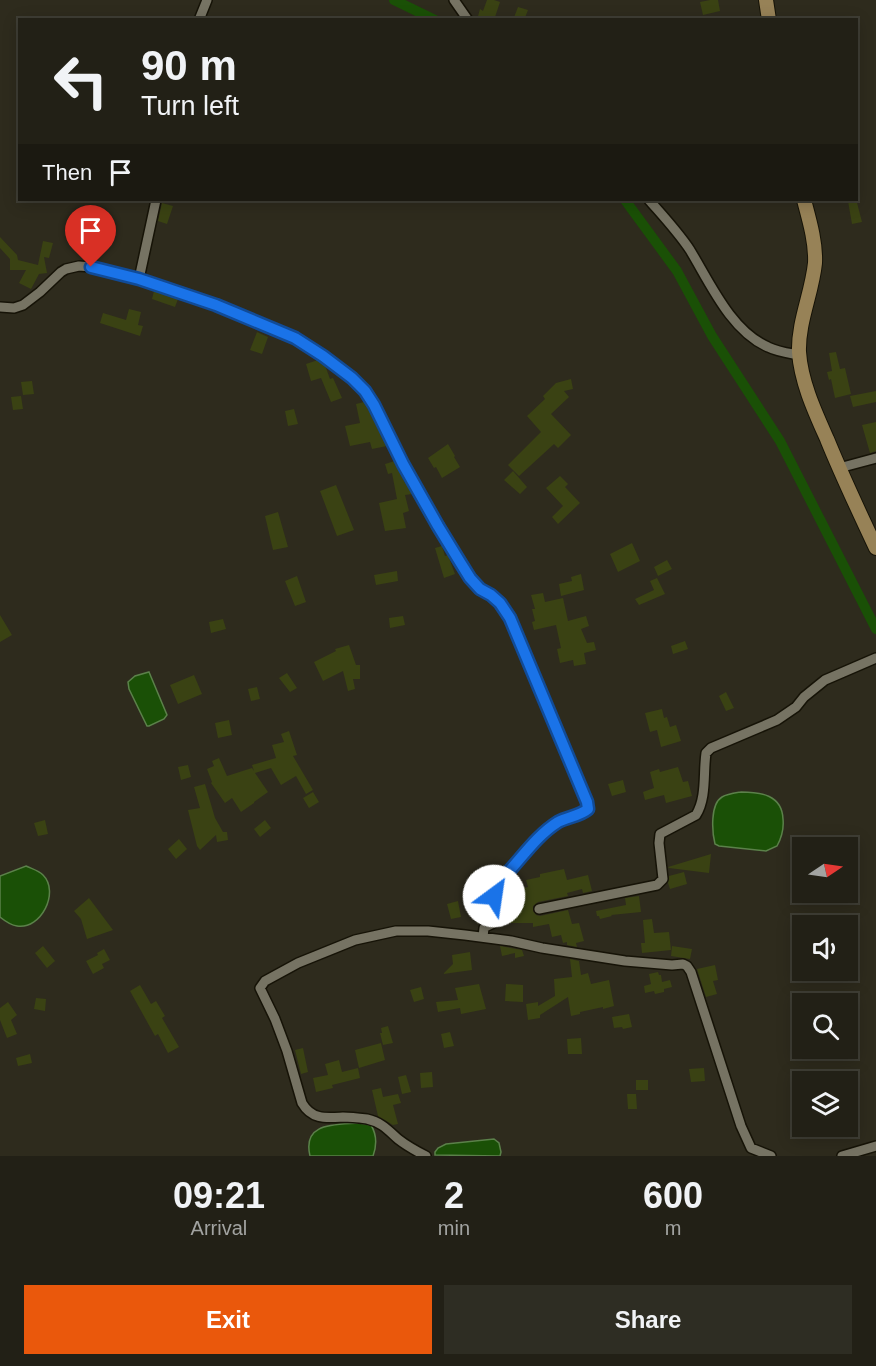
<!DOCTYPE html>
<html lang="en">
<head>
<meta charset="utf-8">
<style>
	body { margin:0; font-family:Arial,sans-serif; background:#2e2d23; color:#f1f3f6; height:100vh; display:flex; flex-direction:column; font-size:22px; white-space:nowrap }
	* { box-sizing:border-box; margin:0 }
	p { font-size:20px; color:#a2a3a1 }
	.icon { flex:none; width:33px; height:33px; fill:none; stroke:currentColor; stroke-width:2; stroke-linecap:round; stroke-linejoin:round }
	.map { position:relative; height:1156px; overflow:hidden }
	.side { display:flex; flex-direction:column; background:#222016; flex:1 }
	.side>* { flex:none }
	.banner { position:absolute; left:18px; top:18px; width:840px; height:183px; border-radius:0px; box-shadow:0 3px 15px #0003,0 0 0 2px #3f3e35; background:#222016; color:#f1f3f6; overflow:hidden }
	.needle { width:39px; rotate:77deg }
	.tools { position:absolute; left:792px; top:837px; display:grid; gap:12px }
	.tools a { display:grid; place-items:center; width:66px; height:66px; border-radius:0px; background:#222016; box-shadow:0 3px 15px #0003,0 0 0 2px #3f3e35; font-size:30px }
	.pin { position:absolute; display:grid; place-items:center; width:51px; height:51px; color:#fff; margin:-62px -26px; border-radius:50% 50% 50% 0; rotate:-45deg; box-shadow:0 0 6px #0007 }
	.pin .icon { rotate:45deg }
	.me { position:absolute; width:66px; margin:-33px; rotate:31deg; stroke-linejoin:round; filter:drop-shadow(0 0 4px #0008) }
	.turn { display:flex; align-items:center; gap:21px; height:126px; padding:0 24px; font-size:27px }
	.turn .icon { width:78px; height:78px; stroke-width:2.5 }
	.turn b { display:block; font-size:42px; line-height:51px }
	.then { display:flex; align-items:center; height:57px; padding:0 24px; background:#0003; gap:12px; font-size:22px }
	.eta { display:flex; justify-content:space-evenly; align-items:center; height:102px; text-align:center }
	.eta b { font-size:36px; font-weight:700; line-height:42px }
	.cta { display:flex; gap:12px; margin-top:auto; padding:12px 24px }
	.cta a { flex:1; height:69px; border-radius:0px; background:#ea580c; color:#fff; font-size:24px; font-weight:700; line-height:69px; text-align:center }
	.cta a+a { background:#2e2d23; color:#f1f3f6 }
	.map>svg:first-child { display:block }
	.water { fill:#1a5006; stroke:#5b814a; stroke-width:1.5 }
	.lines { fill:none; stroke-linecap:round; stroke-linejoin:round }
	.canal { stroke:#1a5006; stroke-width:10 }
	.building { fill:#3a4213 }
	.street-casing { stroke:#161307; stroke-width:12 }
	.secondary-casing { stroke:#161307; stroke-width:16 }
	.street { stroke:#767363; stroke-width:9 }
	.secondary { stroke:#978257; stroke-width:14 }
	.route-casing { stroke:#114b97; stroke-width:15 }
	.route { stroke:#1a73e8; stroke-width:10 }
</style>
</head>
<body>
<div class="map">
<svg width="876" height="1156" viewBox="0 0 876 1156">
	<rect width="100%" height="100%" fill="#2e2b1d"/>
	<path class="water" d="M149,672L167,715L164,719L149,726H147L129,689L128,682L135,676Z
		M741,792C761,792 782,795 783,819C784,829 782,837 777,846L766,851L719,846L715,844C712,832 710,804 722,797C727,794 735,793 741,792Z
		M26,866C32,869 38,870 43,875C60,892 41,930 17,926C10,925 5,921 0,917V876Z
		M359,1123L371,1125C377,1135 377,1145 373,1156H310C302,1122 335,1125 359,1123Z
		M494,1139L499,1143L501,1152L500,1156L435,1155V1152L438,1148L446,1144Z"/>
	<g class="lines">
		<path class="canal" d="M394,0L435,20
			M625,200L677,271L712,336L780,441L876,629"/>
	</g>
	<path class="building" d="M487,0H494L500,2L494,20H477L480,9L483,11Z
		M710,0H718L720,11L703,15L700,2Z
		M518,7L528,10L524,20H513Z
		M856,199L862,222L852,224L848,201Z
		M162,203L173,206L167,224L158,221Z
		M0,237L17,255L18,260L38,265L43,241L53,243L49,258L44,257L47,273L39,274L31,289L19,283L26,270H10V259L0,248Z
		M154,291L178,299L175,307L152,299Z
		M129,309L141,312L138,325L143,326L140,336L100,323L103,313L126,320Z
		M257,332L268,337L262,354L250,350Z
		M836,352L840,369L845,368L851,394L835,398L831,379L829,380L827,372L832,371L829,353Z
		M318,360L325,365L330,379L333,378L342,398L331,402L321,378L311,381L306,364Z
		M571,379L573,389L564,391L569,397L551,414L571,435L558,448L554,444L519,476L508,465L541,432L527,416L545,399L543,396L556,383Z
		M32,381L34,394L23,395L21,382Z
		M876,391V402L853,407L850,396Z
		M21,396L23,409L13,410L11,397Z
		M364,402L368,408L387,446L372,449L370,442L350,446L345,426L360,423L356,404Z
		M294,409L298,424L288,426L285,411Z
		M876,422V451L870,453L862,425Z
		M448,444L455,456L454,457L460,467L442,478L436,467L434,468L428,458Z
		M395,461L405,483H406L412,494L405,495L409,511L403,513L406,528L385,531L379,503L397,499L392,473L388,474L385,464Z
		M513,471L527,487L520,494L504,480Z
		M560,476L568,484L565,487L580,503L558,524L552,517L563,506L546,488Z
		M336,485L354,530L337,536L320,491Z
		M278,512L288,547L273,550L265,516Z
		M632,543L640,561L618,572L610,554Z
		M442,546L445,556L448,555L449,558L455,574L444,578L435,548Z
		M667,560L672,569L658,576L654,567Z
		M397,571L398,581L376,585L374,575Z
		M581,574L584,590L561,596L559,584L572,581L571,577Z
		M297,576L306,602L295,606L285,581Z
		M657,578L665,594L639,605L635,599L654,590L650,581Z
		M543,593L545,602L563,598L568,621L586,616L589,626L581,629L587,643L594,642L596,650L584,653L586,664L574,666L573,660L560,663L557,649L561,648L556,625L534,630L532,622L535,621L532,609H535L531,595Z
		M0,615L12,635L0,642Z
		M403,616L405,625L390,628L389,618Z
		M223,619L226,629L211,633L209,622Z
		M685,641L688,649L673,654L671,646Z
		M349,645L356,665H360V679H353L355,689L348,691L343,671L323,681L314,662L336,651L335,649Z
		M287,673L297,688L290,692L279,678Z
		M194,675L202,694L178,704L170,685Z
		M257,687L260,699L251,701L248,689Z
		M726,692L734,708L726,711L719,696Z
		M662,709L664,718L667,717L670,727L676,725L681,741L661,747L657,730L650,732L645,713Z
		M229,720L232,735L218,738L215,723Z
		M289,731L297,755L293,756L313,790L306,794L296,776L281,785L271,768L255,773L268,792L254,802V803L241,812L232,798L225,803L211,783L212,782L207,769L214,766L212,761L219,758L227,776L252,768L254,771L252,765L276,758L272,745L284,742L281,734Z
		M188,765L191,777L181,780L178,767Z
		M678,767L683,782L688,781L692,796L666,803L664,795L645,800L643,792L654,788L650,772L659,769L660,772Z
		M623,780L626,792L612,796L608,784Z
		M205,784L215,818L223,832H227L228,840L217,842L216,835L200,850L197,846L188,810L200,808L194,787Z
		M313,792L319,802L309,808L303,798Z
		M45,820L48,834L38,836L34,823Z
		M265,820L271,828L260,837L254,829Z
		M179,839L187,849L176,859L168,849Z
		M711,854L709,873L669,868L668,867Z
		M564,869L567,880L588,875L592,891L583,893L582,889L567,893L568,896L538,902L533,906V911L536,915L540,916L568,910L572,924L579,923L584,941L576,943L577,947L567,945V942L563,943L561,935L552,937L549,924L533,927V923H503L504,920L502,893L503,891L510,889V891L528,887L526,880L540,877V874Z
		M684,872L687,884L670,889L668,883L669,876Z
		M489,884L490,917L477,923L475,905L481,904L478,887Z
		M639,896L641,912L611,915L612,916L600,919L599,916H597L596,911L626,905L625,898Z
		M89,898L113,930L87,939L81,919L74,911Z
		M458,901L461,917L451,919L447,904Z
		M652,919L654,933L669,932L671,950L642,953L641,943H645L643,920Z
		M43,946L55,961L47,968L35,953Z
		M500,946L522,950L524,956L515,958V953L502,956Z
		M672,946L692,949L690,959L671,956Z
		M104,949L110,960L102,964L104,968L93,974L86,961L98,955L97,953Z
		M470,952L472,970L443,974L453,964L452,955Z
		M570,959L579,961L581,975L588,973L591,984L609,980L614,1006L603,1009V1007L580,1012V1014L571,1016L568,997L540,1015V1018L528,1020L526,1004L538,1002V1006L555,996L554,979L572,977Z
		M715,965L718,980L713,981L717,994L706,997L697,969Z
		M658,972L659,975H661L662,982L670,980L672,987L664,989V992L655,994L654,991L645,993L644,986L651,984L649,974Z
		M479,984L486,1009L461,1014L460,1008L438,1012L436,1002L458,1000L455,988Z
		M506,984L523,985V1002L505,1001Z
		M140,985L151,1004L156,1001L165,1016L162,1018L179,1047L168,1053L158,1034L155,1036L130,991Z
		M421,987L424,999L414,1002L410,990Z
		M36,998L46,999L45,1011L34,1009Z
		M8,1002L17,1015L11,1020L17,1034L7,1038L0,1020V1008Z
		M629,1014L632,1027L623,1029L622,1027L614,1028L612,1017Z
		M388,1026L393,1043L383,1045L380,1033H382L381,1028Z
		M450,1032L454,1046L444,1048L441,1034Z
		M581,1038L582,1054H568L567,1039Z
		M381,1043L385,1060L359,1068L355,1050Z
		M303,1048L308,1072L301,1074L295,1050Z
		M30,1054L32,1063L18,1066L16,1058Z
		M339,1060L342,1072L358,1068L360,1078L332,1085L333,1088L316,1092L313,1078L328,1075L325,1064Z
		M704,1068L705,1081L691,1082L689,1069Z
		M432,1072L433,1087L421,1088L420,1073Z
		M406,1075L411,1092L402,1094L398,1077Z
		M636,1080H648V1090H636Z
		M381,1088L383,1097L398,1094L401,1103L393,1105L398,1124L393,1125L378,1116L372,1090Z
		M627,1094H636L637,1109H628Z"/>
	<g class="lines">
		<g class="street-casing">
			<path id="street" d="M454,0L468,20
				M199,20L207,0
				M649,200C663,216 678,232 690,250C710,283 731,331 768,347C778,352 788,353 799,355
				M139,279L156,200
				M0,307L14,308L23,305L40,292L61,272L66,269L79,266L91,267L139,279L216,305L295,338L323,355L352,378L365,391L374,405L403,463L438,526L460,563L470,578L480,589L491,595L500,603L510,618L587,802L588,809L583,813L569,817L549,828L535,840L504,877L495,891L497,920C494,925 488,924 484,928L483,937
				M839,468L876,458
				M539,909L657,885L663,879L659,843L660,834L696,815C707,797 703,773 706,753L711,748L777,720L796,707L804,697L825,680L876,658
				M426,1156C416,1151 407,1146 398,1139C388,1130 381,1122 367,1119C359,1118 351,1117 343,1117C326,1118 312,1120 302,1103L287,1051L275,1019L260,988L265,981L298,963L355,940L396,931H428L465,935L511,941L542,948L625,961L672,965L683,964L687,966L691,972L741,1126L751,1148L771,1156
				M842,1156L876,1146"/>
		</g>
		<g class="secondary-casing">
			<path id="secondary" d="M766,0L769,20
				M804,200C809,219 816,242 815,263C812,293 798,322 799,352C801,382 815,412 827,439C842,476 859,512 876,548"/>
		</g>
		<use href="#street" class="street"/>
		<use href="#secondary" class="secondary"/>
	</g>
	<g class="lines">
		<g class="route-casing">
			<path id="route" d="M91,267L139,279L216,305L295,338L323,356L352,378L365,391L374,405L403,464L438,526L460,562L470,578L480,589L491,595L500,603L510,618L587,802L588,809C580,816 567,817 558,822C539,834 526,852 511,869C504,877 495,884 494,896"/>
		</g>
		<use href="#route" class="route"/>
	</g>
</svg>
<div class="tools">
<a><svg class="needle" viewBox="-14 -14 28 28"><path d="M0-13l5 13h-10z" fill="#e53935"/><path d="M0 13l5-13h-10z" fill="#a2a3a1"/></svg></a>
<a><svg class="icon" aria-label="sound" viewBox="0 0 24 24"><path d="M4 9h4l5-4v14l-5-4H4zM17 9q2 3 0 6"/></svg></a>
<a><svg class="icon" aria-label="search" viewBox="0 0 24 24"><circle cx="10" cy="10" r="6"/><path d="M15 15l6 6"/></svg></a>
<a><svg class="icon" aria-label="layers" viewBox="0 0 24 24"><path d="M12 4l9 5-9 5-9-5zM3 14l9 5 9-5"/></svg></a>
</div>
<div class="pin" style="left:91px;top:267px;background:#d93025"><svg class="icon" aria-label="arrive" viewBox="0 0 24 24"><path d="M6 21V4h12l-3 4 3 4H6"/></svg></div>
<svg class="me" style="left:494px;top:896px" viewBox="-20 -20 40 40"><circle r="19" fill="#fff"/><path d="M0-13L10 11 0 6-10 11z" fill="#1a73e8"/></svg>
<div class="banner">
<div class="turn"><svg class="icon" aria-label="left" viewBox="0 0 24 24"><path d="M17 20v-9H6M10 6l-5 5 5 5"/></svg><div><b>90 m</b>Turn left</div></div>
<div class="then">Then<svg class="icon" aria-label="arrive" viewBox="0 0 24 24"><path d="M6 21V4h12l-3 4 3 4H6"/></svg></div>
</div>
</div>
<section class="side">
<div class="eta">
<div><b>09:21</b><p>Arrival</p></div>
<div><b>2</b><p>min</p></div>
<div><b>600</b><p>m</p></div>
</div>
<div class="cta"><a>Exit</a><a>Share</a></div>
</section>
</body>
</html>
